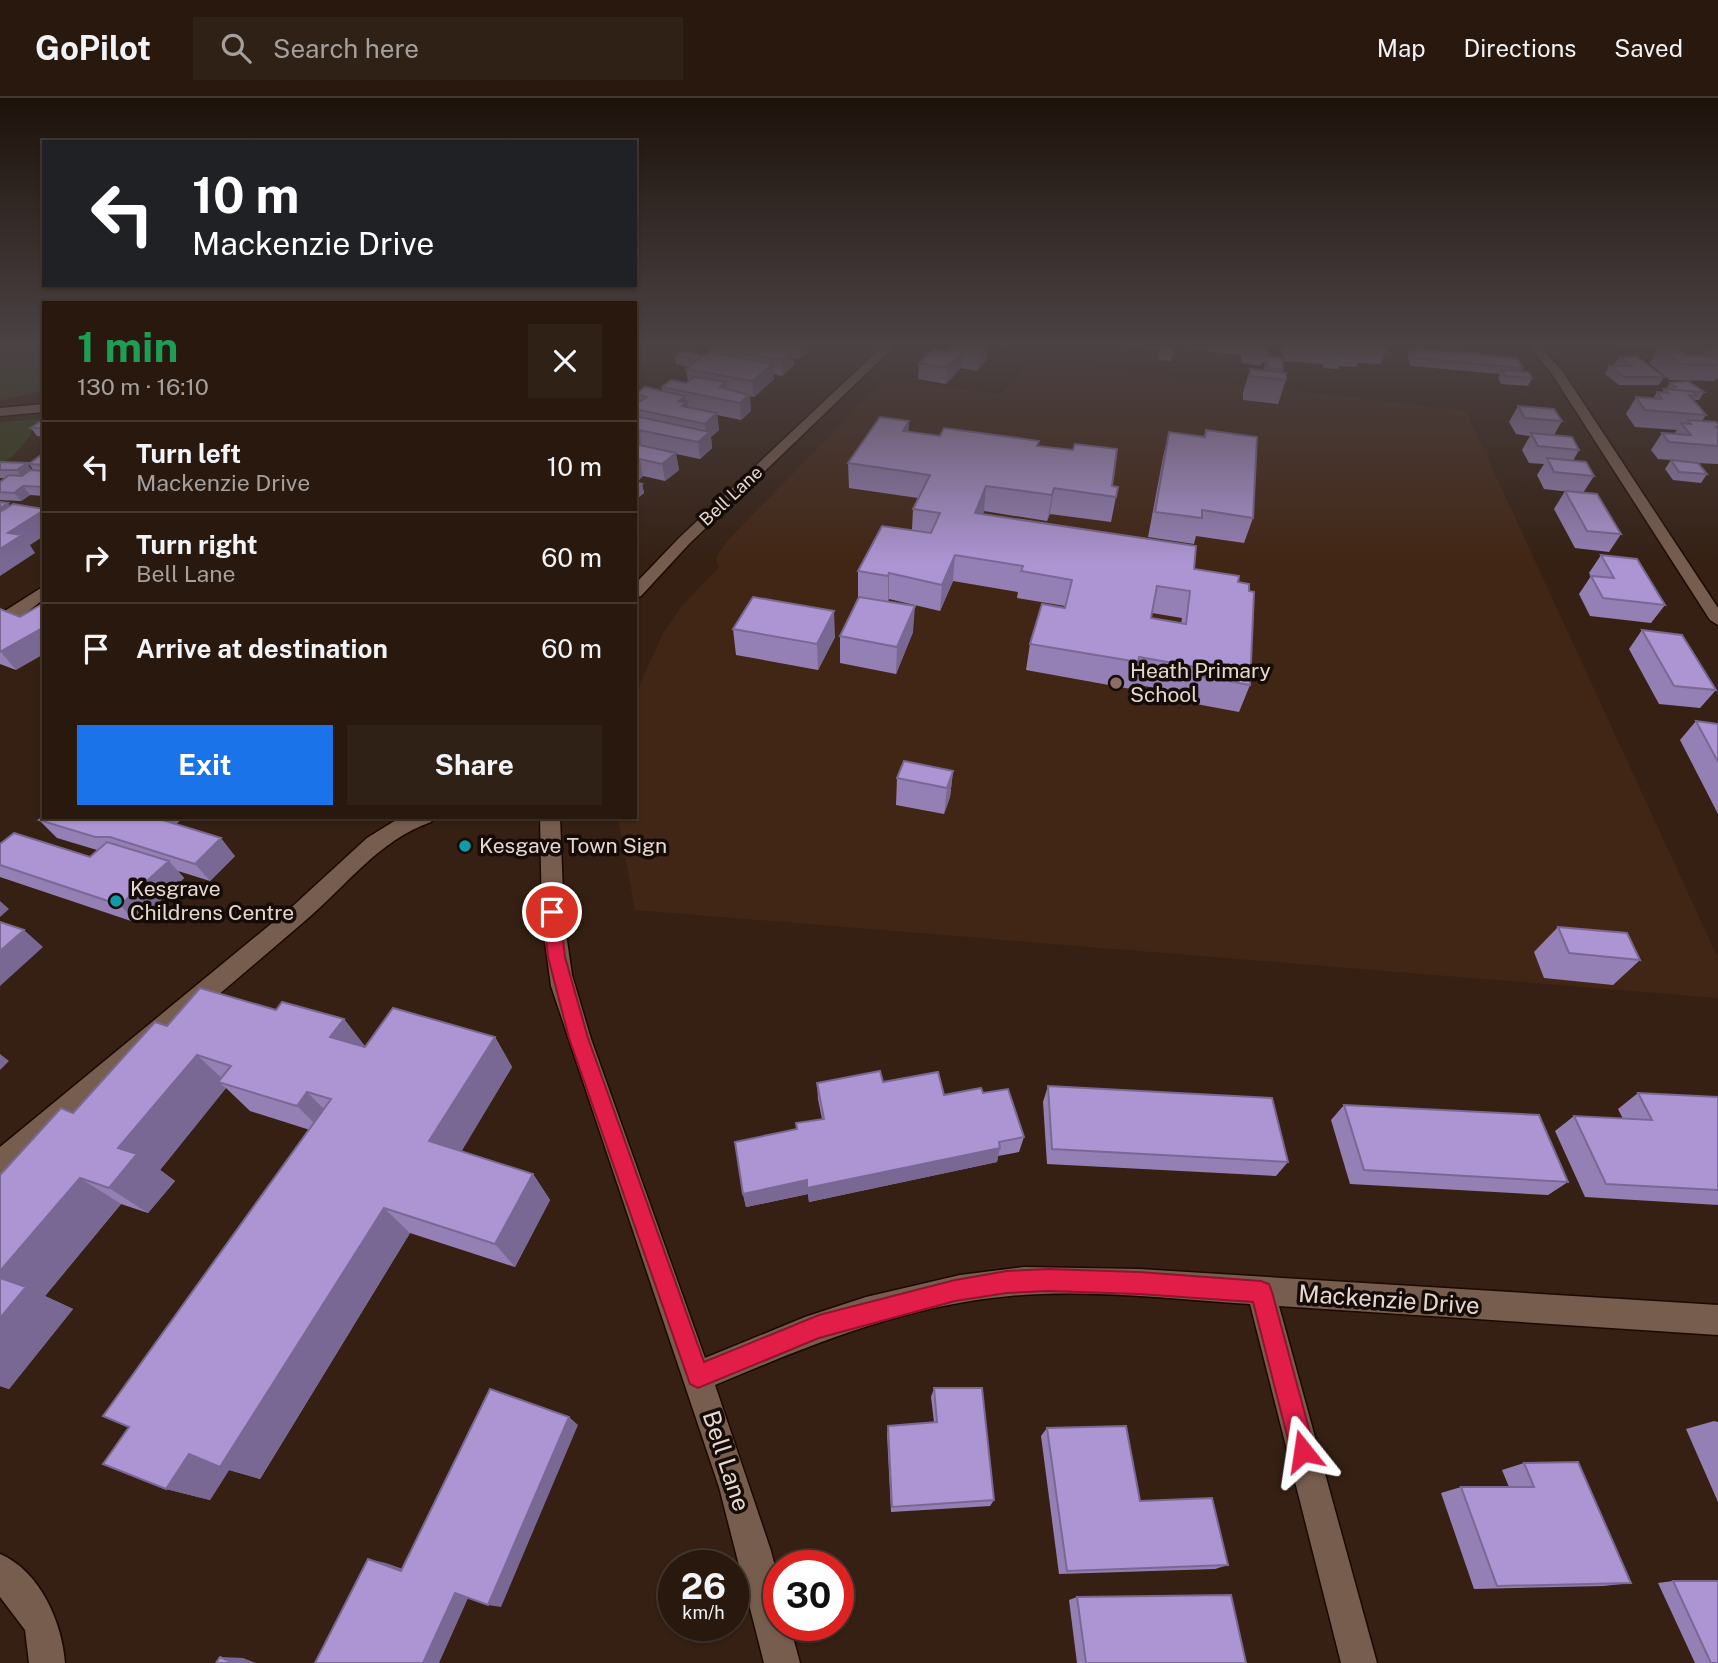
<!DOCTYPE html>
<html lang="en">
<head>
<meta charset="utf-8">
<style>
	body { margin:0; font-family:"Public Sans",sans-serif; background:#302117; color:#f1f3f6; height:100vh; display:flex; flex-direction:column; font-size:26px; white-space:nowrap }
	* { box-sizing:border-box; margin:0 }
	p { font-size:23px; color:#a5a09e }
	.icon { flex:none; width:38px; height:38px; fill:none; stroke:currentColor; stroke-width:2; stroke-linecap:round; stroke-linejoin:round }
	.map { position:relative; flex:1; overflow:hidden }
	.sheet { position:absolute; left:42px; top:203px; width:595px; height:518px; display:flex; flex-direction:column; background:#28180e; border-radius:0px; box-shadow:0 2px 5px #0004,0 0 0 2px #44372e }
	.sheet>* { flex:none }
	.hud { position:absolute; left:42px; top:42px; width:595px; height:147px; border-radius:0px; box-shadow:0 2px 5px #0004,0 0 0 2px #44372e; background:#202124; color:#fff; overflow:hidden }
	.speed { position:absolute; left:658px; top:1452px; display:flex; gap:14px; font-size:35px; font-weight:700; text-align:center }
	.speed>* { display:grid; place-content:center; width:91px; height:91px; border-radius:50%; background:#28180e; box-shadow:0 2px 5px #0004,0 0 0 2px #44372e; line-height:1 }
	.speed small { font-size:18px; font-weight:400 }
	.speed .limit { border:10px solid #d22; background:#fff; color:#111 }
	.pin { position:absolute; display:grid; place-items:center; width:60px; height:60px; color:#fff; margin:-30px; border:4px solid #fff; border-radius:50%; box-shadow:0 2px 7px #0007 }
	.me { position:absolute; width:77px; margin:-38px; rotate:345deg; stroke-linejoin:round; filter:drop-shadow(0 0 5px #0008) }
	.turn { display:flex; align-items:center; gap:24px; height:147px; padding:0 35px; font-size:32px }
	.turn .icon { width:91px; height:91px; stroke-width:2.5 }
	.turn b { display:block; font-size:49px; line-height:60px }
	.round { display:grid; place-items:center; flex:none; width:74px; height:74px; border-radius:0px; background:#302117 }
	.summary { display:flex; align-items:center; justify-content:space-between; height:119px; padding:0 35px }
	h1 { font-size:42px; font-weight:700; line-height:52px; color:#1e9e55 }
	.button { display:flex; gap:14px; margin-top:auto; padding:14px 35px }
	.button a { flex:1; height:80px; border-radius:0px; background:#1a73e8; color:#fff; font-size:28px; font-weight:700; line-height:80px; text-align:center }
	.button a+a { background:#302117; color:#f1f3f6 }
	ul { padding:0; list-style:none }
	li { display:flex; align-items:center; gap:21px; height:91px; padding:0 35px; border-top:2px solid #44372e }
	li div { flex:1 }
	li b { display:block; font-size:26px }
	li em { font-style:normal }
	header { display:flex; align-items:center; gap:42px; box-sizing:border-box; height:98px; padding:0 35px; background:#28180e; border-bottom:2px solid #44372e }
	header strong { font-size:33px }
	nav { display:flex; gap:38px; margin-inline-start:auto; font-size:24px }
	.search { width:490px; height:63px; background:#302117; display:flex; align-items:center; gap:18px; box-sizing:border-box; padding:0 24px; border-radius:0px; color:#a5a09e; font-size:26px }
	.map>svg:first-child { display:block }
	.built { fill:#422615 }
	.green { fill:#343f1a }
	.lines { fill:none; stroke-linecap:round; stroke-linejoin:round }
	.minor-casing { stroke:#1c0901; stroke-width:3 }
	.minor { fill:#775d4e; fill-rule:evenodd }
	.wall { fill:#9580b5; fill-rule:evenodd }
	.shaded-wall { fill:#796894 }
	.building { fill:#ad95d3; stroke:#796894; stroke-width:2; fill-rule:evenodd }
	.route { fill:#e11d48; stroke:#92132f; stroke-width:2 }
	.education-dot { fill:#8d6e63; stroke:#160c07; stroke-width:2.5 }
	.culture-dot { fill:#0f9aa8; stroke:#160c07; stroke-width:2.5 }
	.labels { text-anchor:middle; stroke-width:7; stroke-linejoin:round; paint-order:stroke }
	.far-street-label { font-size:18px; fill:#e7d8cf; stroke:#160c07 }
	.poi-label { font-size:21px; fill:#e7d8cf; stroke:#160c07; text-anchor:start }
	.near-street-label { font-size:24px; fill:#e7d8cf; stroke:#160c07 }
</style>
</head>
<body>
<header>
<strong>GoPilot</strong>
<div class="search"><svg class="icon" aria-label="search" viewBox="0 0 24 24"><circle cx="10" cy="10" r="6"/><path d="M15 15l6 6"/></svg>Search here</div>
<nav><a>Map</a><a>Directions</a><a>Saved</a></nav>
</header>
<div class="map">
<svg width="1718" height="1565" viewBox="0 0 1718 1565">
	<rect width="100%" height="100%" fill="#352013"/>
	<path class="built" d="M1033,262L1466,313L1718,860V900L635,812L618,719H635V598L662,537L681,509L719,469L716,463L718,456L729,441L884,282L1001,296Z"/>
	<path class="green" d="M0,247H44V292L0,303Z
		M44,321V327L30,334L31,337L13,358L0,367V324Z"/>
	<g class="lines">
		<g class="minor-casing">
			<path id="minor" d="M884,247H896L689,446L641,498L635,500V486L679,440Z
				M1528,247H1539L1563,274L1718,510V527L1710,522L1552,276Z
				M1609,247L1718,248V254L1614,250Z
				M44,306V314L0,318V310Z
				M44,488V501L22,518L0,527V516Z
				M401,719H434L431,724C379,742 347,787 306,822C207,907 108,990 9,1075L0,1079V1049L294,807L367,740Z
				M540,719H560L564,822L572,877L591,941L705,1260L805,1219L866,1199L960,1177L1024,1169L1139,1171L1718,1207V1237L1279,1208L1377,1565H1341L1250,1206C1171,1201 1089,1191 1010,1198C906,1207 810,1247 715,1287L771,1453L779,1484V1528H790L800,1565H764L719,1389L551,888L542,822Z
				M0,1456C40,1473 62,1524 65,1565H29L25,1532L0,1499Z"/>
		</g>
		<use href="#minor" class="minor"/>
	</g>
	<path class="wall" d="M952,247L987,261L977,273L961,270L946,286L918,281L919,265L947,253Z
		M999,247H1010L1008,250L999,249Z
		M1116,247H1161L1159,253Z
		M1161,247L1173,255L1171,263L1159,262Z
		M1186,247H1271L1268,259L1283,271L1282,275L1286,282L1278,306L1243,302V295L1250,271L1264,273L1265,265H1262L1261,268L1241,265V257L1186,251Z
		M1385,247L1387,251L1381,266L1358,265L1356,269L1339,268L1338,271L1324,270L1322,266L1284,263L1281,248Z
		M709,249L808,253L799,261L793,260L794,267L782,278L774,276V281L754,299L750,298L751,313L741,322L717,317L719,332L711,339L712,350L700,361L676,356L679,372L665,383L643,378L636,385L642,386L644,395L635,402V302H637L636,296L662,293V289L686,285L688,284L686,271L689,269L676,266L675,258L703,257L709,254Z
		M1659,249L1687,257H1704L1708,251H1718V282L1716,280L1714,283L1670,282L1649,265Z
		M1410,250L1523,270L1521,274L1532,280L1528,288L1501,286L1498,280L1500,276L1411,268L1407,258Z
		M1619,259L1664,279L1659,287H1619L1605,276L1609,268H1617L1614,267Z
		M1670,285L1704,294L1699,302H1693L1706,317L1702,323L1718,326V366L1696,365L1707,376L1701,385L1673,382L1665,371L1671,362L1658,361L1651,352L1662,335L1674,336L1677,332L1635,329L1626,316L1636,299L1653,301L1657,294L1662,295L1664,291H1666Z
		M1518,308L1562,323L1554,337L1579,352L1573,363L1594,378L1583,395L1621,436L1609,454L1575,450L1554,411L1565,393L1580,395L1544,391L1537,377L1544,366L1529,365L1522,352L1530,338L1516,336L1509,324Z
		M44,321V339L37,338L31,330Z
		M909,323L908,334L940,338L1038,348L1112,388L1118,389L1111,424L1050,416L1047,423L984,413L983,416L1194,471L1238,484L1250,587L1239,614L1191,605L1192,596L1132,586L1131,591L1026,572L1030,546L1065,510V508L1017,500L1018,494L953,483L940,513L889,501L888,503L913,534L896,576L840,565V538L859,499H858V473L912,432L913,411L918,400L849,390L848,365ZM1152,515L1182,520L1181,526L1151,520Z
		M1206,332L1253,420L1244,445L1196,438L1194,446L1148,439L1163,359L1169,334L1204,338Z
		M44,357V398L30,397L21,403L0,402V384L5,380H0V364L34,373L29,366Z
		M1601,457L1665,507L1651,525L1590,518L1579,496L1591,478L1589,475Z
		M0,511L16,572L0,566Z
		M733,531L835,539L818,572L736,557Z
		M1642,532L1716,592L1700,610L1659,606L1629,551Z
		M1696,623L1718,626V716L1680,642Z
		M953,673L950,699L944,716L896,707L897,680Z
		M44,719H184L176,726L235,758L210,783L178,773L184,780L137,825L0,779V746L90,759L97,752L57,740L39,722Z
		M1558,829L1640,862L1613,887L1544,880L1534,854Z
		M276,912L344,921L365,949L495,939L512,969L461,1053L533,1076L550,1102L515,1169L410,1135L260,1381L229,1372L210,1402L166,1391L129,1329L310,1032L250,1013L226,990L160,1072L175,1083L148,1115L121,1106L45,1198L73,1211L9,1291L0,1288V1077L73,1015L167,928Z
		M883,984L944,997L983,995L1024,1039L1019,1054L998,1058L997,1064L809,1104L808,1096L746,1109L743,1096L822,1021L818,1001L817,985Z
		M1048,988L1288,1064L1276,1078L1047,1066L1043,1004Z
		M1638,995L1718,999V1107L1585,1099L1555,1033L1574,1018L1623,1021L1618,1011Z
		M1344,1007L1568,1084L1548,1097L1350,1086L1331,1022Z
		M934,1290L994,1402L990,1408L891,1414L887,1336L888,1328L934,1324L931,1299Z
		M1714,1323L1718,1324V1404L1686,1331Z
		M1047,1330L1140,1403L1228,1467L1215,1471L1059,1476L1041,1338Z
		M1524,1365L1631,1485L1603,1488L1474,1491L1441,1395L1461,1389H1509L1502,1372Z
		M1673,1483L1718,1565H1695L1658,1485Z
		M1077,1499L1246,1565H1077L1069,1502Z"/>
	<path class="shaded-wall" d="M805,247H808V253L799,261L798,253Z
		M987,247H988L987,261L977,273L978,257Z
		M793,252L794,267L782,278L781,262Z
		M962,254L961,270L946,286L947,270Z
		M773,266L774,281L754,299L752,283Z
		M726,284L728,300L720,289Z
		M749,297L751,313L741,322L740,305Z
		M685,298L687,304L689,321L679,303Z
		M717,315L719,332L711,339L712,350L700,361L698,344L706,337L705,326Z
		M909,323L908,347L903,333Z
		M639,332L642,348L635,353V334Z
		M676,355L679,372L665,383L662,366Z
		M640,361L643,378L635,385V365Z
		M27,365L33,374L23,381L17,372Z
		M642,386L644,395L635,402V391Z
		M23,388L30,397L21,403L14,395Z
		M986,388L984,413L972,441L975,415Z
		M1054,390L1050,416L1047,423L1052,397Z
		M8,405L21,423L0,435V410Z
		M44,412V438L30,447L35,455L0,478V451L8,435Z
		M955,457L953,483L940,513L942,487Z
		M889,475V501L888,504V478Z
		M915,508L913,534L896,576L897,549Z
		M834,513L835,539L818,572L817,546Z
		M44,529V556L16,572L1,554Z
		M953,673L950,699L944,716L947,690Z
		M151,719H184L165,736Z
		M221,740L235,758L210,783L195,766Z
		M169,763L184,780L137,825L120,807Z
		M0,803L9,811L0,819Z
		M24,832L43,849L0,888V853Z
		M344,921L368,952L330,939Z
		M495,939L512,969L451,1071L429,1043Z
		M0,956L9,963L0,972Z
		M197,957L229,987L218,984L226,990L160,1072L175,1083L148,1115L109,1090L118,1050Z
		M307,994L335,1022L325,1036L297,1008Z
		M1000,1050L997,1064L809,1104L808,1096L746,1109L743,1096L807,1082Z
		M533,1076L550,1102L515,1169L495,1146Z
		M80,1080L121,1106L45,1198L73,1211L9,1291L0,1288V1173Z
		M384,1110L410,1135L260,1381L229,1372L210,1402L166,1391L189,1356Z
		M569,1319L578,1327L501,1509L488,1507Z
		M368,1461L386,1465L417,1476L401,1473Z
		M455,1495L469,1498L439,1565H423Z
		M220,1559L243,1560L256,1565H233Z"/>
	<path class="building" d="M710,247H768L793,252L781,262L709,249Z
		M768,247H805L798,253Z
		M952,247L961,249L963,247H987L978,257L962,254L947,270L919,265L933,251L947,253Z
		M1162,247H1174L1173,255L1161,254Z
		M1245,247H1271V250L1266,249V252L1245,250Z
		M1292,247H1385L1387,251L1361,249L1362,253L1343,252L1344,255L1329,254L1328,250Z
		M1659,249H1678L1687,257L1712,258L1718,262V267L1680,266Z
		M1410,250L1517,260L1523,270L1414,260Z
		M1708,251H1718V258Z
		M682,253L703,257L696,262L675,258Z
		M708,254L773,266L752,283L686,271Z
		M1267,258L1282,260L1283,271L1267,270Z
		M1636,258L1664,279H1624L1609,268H1632L1619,259Z
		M1250,271L1286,275V282L1250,278Z
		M1502,272L1528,274L1532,280L1505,278Z
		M694,279L726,284L720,289L749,297L740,305L662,289L671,282L686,285Z
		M1688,283L1704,294H1694L1671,291L1668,290L1676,289L1670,285Z
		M645,289L685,298L679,303L687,304L682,308L717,315L705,326L635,311V302L641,303L647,299L636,296Z
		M1664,291L1693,293L1697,298L1689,297L1706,317L1645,312L1636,299L1662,301L1657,294L1668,295Z
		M1518,308L1554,311L1562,323L1525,320Z
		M635,318L710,334L698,344L639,332L635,334Z
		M880,319L909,323L903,333L940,338L944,330L1039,343L1037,348L1073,352L1075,346L1117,351L1112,388L1118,389L1116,399L1054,390L1052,397L986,388L975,415L1196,448L1194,471L1239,478L1238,484L1249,486V493L1254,494L1250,587L1200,578L1201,570L1139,559L1138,564L1030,546L1042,506L1065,510L1072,482L1021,473L1023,468L955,457L942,487L889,475L888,478L858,473L882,428L931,435L940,415L913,411L930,377L848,365ZM1157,488L1190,493L1186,526L1151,520Z
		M44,321V330H31Z
		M1688,322L1716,324L1718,326V329H1716L1718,331V348L1669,344L1662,335L1691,337L1681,325L1691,326Z
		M1206,332L1257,339L1253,420L1202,412V420L1155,414L1169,334L1205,339Z
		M1531,335L1572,339L1579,352L1538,348Z
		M635,346L676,355L662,366L640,361L635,365Z
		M41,357H44V367L29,366Z
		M1547,360L1586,364L1594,378L1554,374Z
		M1671,362L1698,365L1707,376L1679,374Z
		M0,364L27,365L17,372H0Z
		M30,372L44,373V389L23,388L14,395L0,394V384L9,377L22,378Z
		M635,384L642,386L635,391Z
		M1565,393L1597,396L1621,436L1587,433Z
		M0,404L8,405L0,410Z
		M13,406L44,411V412L8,435L22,437L0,451V414Z
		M1601,457L1637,461L1665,507L1603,500L1591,478L1614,480Z
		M753,499L834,513L817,546L733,531Z
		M859,499L915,508L897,549L840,538Z
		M44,505V529L0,554V511L20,519Z
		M1642,532L1682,537L1716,592L1674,588Z
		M1696,623L1718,626V664Z
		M904,663L953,673L947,690L897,680Z
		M44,719H153L221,740L195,766L110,739H95L39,722Z
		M14,735L90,759L107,744L169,763L120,807L0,767V746Z
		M0,824L24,832L0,853Z
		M1558,829L1627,835L1640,862L1569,855Z
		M200,890L276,912L282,904L344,921L330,939L365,949L393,910L495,939L429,1043L533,1076L495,1146L384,1110L220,1369L189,1356L166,1391L103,1366L129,1329L103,1318L331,1001L307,994L297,1008L218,984L231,968L197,957L118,1050L137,1056L109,1090L80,1080L0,1173V1077L61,1010L73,1015L155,924L167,928Z
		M880,973L883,984L938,974L944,997L981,990L983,995L1008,991L1024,1039L999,1044L1000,1050L807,1090V1082L743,1096L735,1044L797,1031L796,1025L824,1021L817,985Z
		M1048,988L1272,1000L1288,1064L1052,1051Z
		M1638,995L1718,999V1092L1606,1086L1574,1018L1652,1022Z
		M1344,1007L1539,1017L1568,1084L1364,1072Z
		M0,1180L26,1189L0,1220Z
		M934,1290H982L994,1402L892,1409L888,1328L937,1324Z
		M490,1291L569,1319L488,1507L455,1495L423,1565H315L368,1461L401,1473Z
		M1126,1328L1140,1403L1212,1400L1228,1467L1067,1473L1047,1330Z
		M1578,1364L1631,1485L1497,1488L1461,1389H1534L1524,1365Z
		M1673,1483H1718V1565H1711Z
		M1231,1497L1246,1565H1086L1077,1499Z
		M220,1559L233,1565H216Z"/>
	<linearGradient id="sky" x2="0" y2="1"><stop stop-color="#1d120a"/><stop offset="0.53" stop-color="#4b4244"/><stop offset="1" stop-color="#4b4244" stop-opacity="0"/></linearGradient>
	<rect width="1718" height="466" fill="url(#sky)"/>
	<path class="route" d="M552,808L560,814L565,859L588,940L704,1264L819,1217L955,1182L1007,1173L1049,1171L1139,1174L1261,1183L1269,1186L1272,1194L1315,1353L1312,1361L1303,1365L1295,1361L1291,1353L1253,1204L1139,1196L1049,1193L1007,1195L955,1203L819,1240L698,1290L690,1286L569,940L548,859L544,814Z"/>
	<circle class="education-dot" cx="1116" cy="585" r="7"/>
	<g class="culture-dot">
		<circle cx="465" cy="748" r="7"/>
		<circle cx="116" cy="803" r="7"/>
	</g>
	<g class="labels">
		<g class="far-street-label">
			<text transform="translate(731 398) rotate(-43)" y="6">Bell Lane</text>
		</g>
		<g class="poi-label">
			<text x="1130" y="580">Heath Primary<tspan x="1130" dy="24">School</tspan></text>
			<text x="479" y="755">Kesgave Town Sign</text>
			<text x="130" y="798">Kesgrave<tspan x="130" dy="24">Childrens Centre</tspan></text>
		</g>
		<g class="near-street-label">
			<text transform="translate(1389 1202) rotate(4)" y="8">Mackenzie Drive</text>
			<text transform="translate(726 1363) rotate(72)" y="8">Bell Lane</text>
		</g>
	</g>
</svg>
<div class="speed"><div>26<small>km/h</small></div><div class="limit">30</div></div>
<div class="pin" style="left:552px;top:814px;background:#d93025"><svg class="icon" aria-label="arrive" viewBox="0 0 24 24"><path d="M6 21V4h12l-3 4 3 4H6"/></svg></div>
<svg class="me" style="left:1303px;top:1353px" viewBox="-20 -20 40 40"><path d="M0-17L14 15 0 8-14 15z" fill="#e11d48" stroke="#fff" stroke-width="4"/></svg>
<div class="hud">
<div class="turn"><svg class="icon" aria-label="left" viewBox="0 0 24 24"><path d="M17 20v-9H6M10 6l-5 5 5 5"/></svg><div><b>10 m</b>Mackenzie Drive</div></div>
</div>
<section class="sheet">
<div class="summary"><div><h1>1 min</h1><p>130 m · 16:10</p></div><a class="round"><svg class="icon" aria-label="close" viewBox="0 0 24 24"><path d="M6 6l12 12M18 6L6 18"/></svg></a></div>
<ul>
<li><svg class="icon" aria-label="left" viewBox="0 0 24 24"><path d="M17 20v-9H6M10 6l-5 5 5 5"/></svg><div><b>Turn left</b><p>Mackenzie Drive</p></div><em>10 m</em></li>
<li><svg class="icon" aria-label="right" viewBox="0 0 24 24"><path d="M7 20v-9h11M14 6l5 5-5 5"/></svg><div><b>Turn right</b><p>Bell Lane</p></div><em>60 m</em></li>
<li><svg class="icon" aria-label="arrive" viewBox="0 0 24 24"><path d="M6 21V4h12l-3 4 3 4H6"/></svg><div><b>Arrive at destination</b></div><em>60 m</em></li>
</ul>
<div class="button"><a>Exit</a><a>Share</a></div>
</section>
</div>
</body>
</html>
